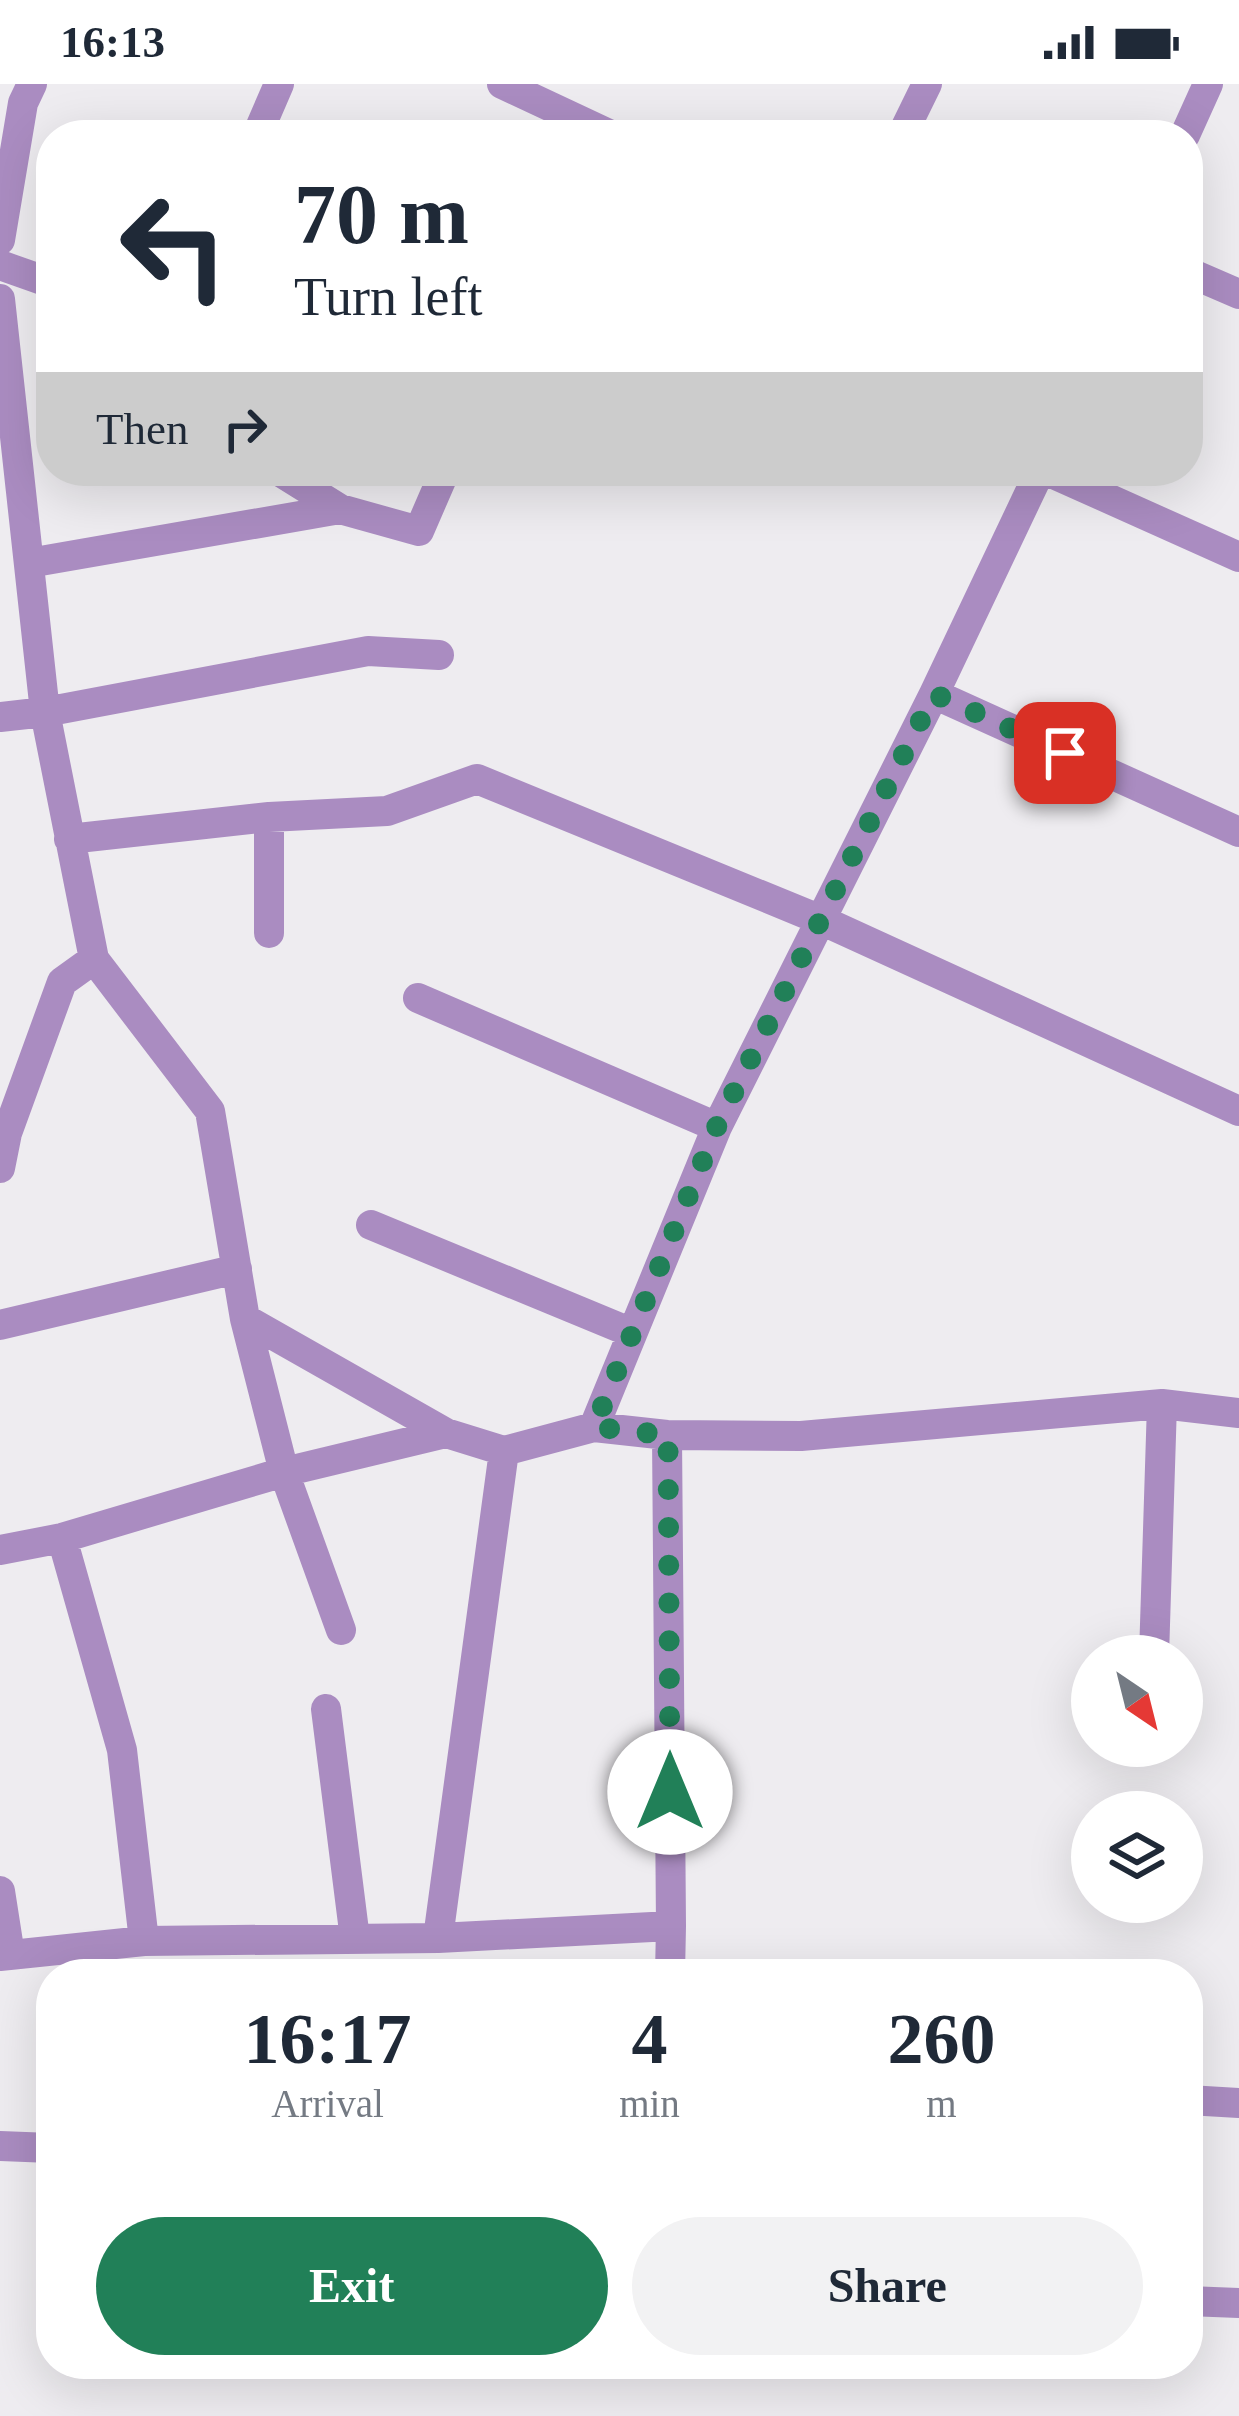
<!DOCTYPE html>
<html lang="en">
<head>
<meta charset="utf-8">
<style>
	body { margin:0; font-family:"Times New Roman",serif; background:#f2f2f3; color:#1f2937; height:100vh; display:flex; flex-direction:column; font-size:45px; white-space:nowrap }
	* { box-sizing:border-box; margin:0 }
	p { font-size:39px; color:#747a83 }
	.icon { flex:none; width:66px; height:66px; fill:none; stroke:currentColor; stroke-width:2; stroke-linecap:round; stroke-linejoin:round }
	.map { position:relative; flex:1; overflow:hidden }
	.side { position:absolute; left:36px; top:1875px; width:1167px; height:420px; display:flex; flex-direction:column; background:#fff; border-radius:48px; box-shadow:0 12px 48px #0002 }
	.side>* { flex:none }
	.banner { position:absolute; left:36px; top:36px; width:1167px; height:366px; border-radius:48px; box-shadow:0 12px 48px #0002; background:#fff; color:#1f2937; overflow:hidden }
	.needle { width:78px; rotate:145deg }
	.controls { position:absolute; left:1071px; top:1551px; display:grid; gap:24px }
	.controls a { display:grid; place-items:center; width:132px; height:132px; border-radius:50%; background:#fff; box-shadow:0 12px 48px #0002; font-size:60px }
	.pin { position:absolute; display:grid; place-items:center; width:102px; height:102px; color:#fff; margin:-51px; border-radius:24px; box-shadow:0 6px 18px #0006 }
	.me { position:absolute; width:132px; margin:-66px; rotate:0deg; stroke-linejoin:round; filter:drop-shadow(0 0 9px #0008) }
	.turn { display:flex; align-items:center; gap:42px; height:252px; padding:0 60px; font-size:54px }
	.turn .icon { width:156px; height:156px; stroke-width:2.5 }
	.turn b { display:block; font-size:84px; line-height:102px }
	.then { display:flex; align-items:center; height:114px; padding:0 60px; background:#0003; gap:24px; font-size:45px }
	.eta { display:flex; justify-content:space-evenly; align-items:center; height:204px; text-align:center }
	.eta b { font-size:72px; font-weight:700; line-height:84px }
	.button { display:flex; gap:24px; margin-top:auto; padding:24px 60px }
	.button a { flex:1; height:138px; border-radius:72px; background:#218058; color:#fff; font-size:48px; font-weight:700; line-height:138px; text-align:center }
	.button a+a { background:#f2f2f3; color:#1f2937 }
	.status { display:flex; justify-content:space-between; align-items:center; height:84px; padding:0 60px; background:#fff; direction:ltr }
	.status svg { height:33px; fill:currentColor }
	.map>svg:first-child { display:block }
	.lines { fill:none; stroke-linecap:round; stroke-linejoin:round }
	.minor { stroke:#aa8cc1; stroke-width:30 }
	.route { stroke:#218058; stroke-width:21; stroke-dasharray:0 37.8 }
</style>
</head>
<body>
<div class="status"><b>16:13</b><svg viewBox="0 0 49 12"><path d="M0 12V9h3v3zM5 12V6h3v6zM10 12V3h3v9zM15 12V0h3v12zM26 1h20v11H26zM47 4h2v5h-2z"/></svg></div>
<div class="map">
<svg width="1239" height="2332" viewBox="0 0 1239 2332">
	<rect width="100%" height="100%" fill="#eeecf0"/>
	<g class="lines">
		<path class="minor" d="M502,0L611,51
			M257,51L279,0
			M902,51L927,0
			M1185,51L1208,0
			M0,156L23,19L32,0
			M0,181L51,199
			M1188,188L1239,210
			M0,215L45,628L94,875L210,1027L245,1235L284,1388L341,1546
			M279,387L340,425L419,447L445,387
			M1047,387L1239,473
			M29,479L340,425
			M934,610L1239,748
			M0,633L45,628L368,567L439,571
			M269,733V849
			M69,755L269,733L387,727L477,695L821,836L1239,1027
			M418,914L717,1043
			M0,1084L7,1049L62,898L94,875
			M371,1141L630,1248
			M245,1235L446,1349
			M0,1241L237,1185
			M594,1343L717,1043L934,610L1040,387
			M667,1351L671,1842
			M62,1454L122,1666L144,1857
			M0,1466L62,1454L284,1388L446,1349L504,1367L594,1343L667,1351L801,1352L1162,1320L1239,1329
			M1154,1572L1162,1320
			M326,1625L355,1855
			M0,1807L10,1871
			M438,1854L504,1367
			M0,1872L144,1857L438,1854L671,1842L670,1890
			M1188,2016L1239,2019
			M0,2062L51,2064
			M1188,2217L1239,2219"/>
	</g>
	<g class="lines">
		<path class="route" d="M670,1708L668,1351L594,1343L717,1042L934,610L1065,669"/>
	</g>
</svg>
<div class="controls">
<a><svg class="needle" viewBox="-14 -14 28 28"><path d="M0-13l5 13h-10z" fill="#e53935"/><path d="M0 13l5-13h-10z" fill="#747a83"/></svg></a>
<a><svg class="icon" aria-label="layers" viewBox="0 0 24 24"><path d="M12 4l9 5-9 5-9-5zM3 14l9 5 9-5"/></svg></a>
</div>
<div class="pin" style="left:1065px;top:669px;background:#d93025"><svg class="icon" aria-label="arrive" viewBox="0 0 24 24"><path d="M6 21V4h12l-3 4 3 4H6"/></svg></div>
<svg class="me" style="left:670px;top:1708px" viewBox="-20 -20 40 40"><circle r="19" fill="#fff"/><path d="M0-13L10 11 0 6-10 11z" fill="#218058"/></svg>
<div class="banner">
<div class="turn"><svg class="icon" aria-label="left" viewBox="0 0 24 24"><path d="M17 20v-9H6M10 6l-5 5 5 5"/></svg><div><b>70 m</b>Turn left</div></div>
<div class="then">Then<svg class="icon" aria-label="right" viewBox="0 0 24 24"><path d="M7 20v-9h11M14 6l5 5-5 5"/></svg></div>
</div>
<section class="side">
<div class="eta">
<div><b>16:17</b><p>Arrival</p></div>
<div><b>4</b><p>min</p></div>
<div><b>260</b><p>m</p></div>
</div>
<div class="button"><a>Exit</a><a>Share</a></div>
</section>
</div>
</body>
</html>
